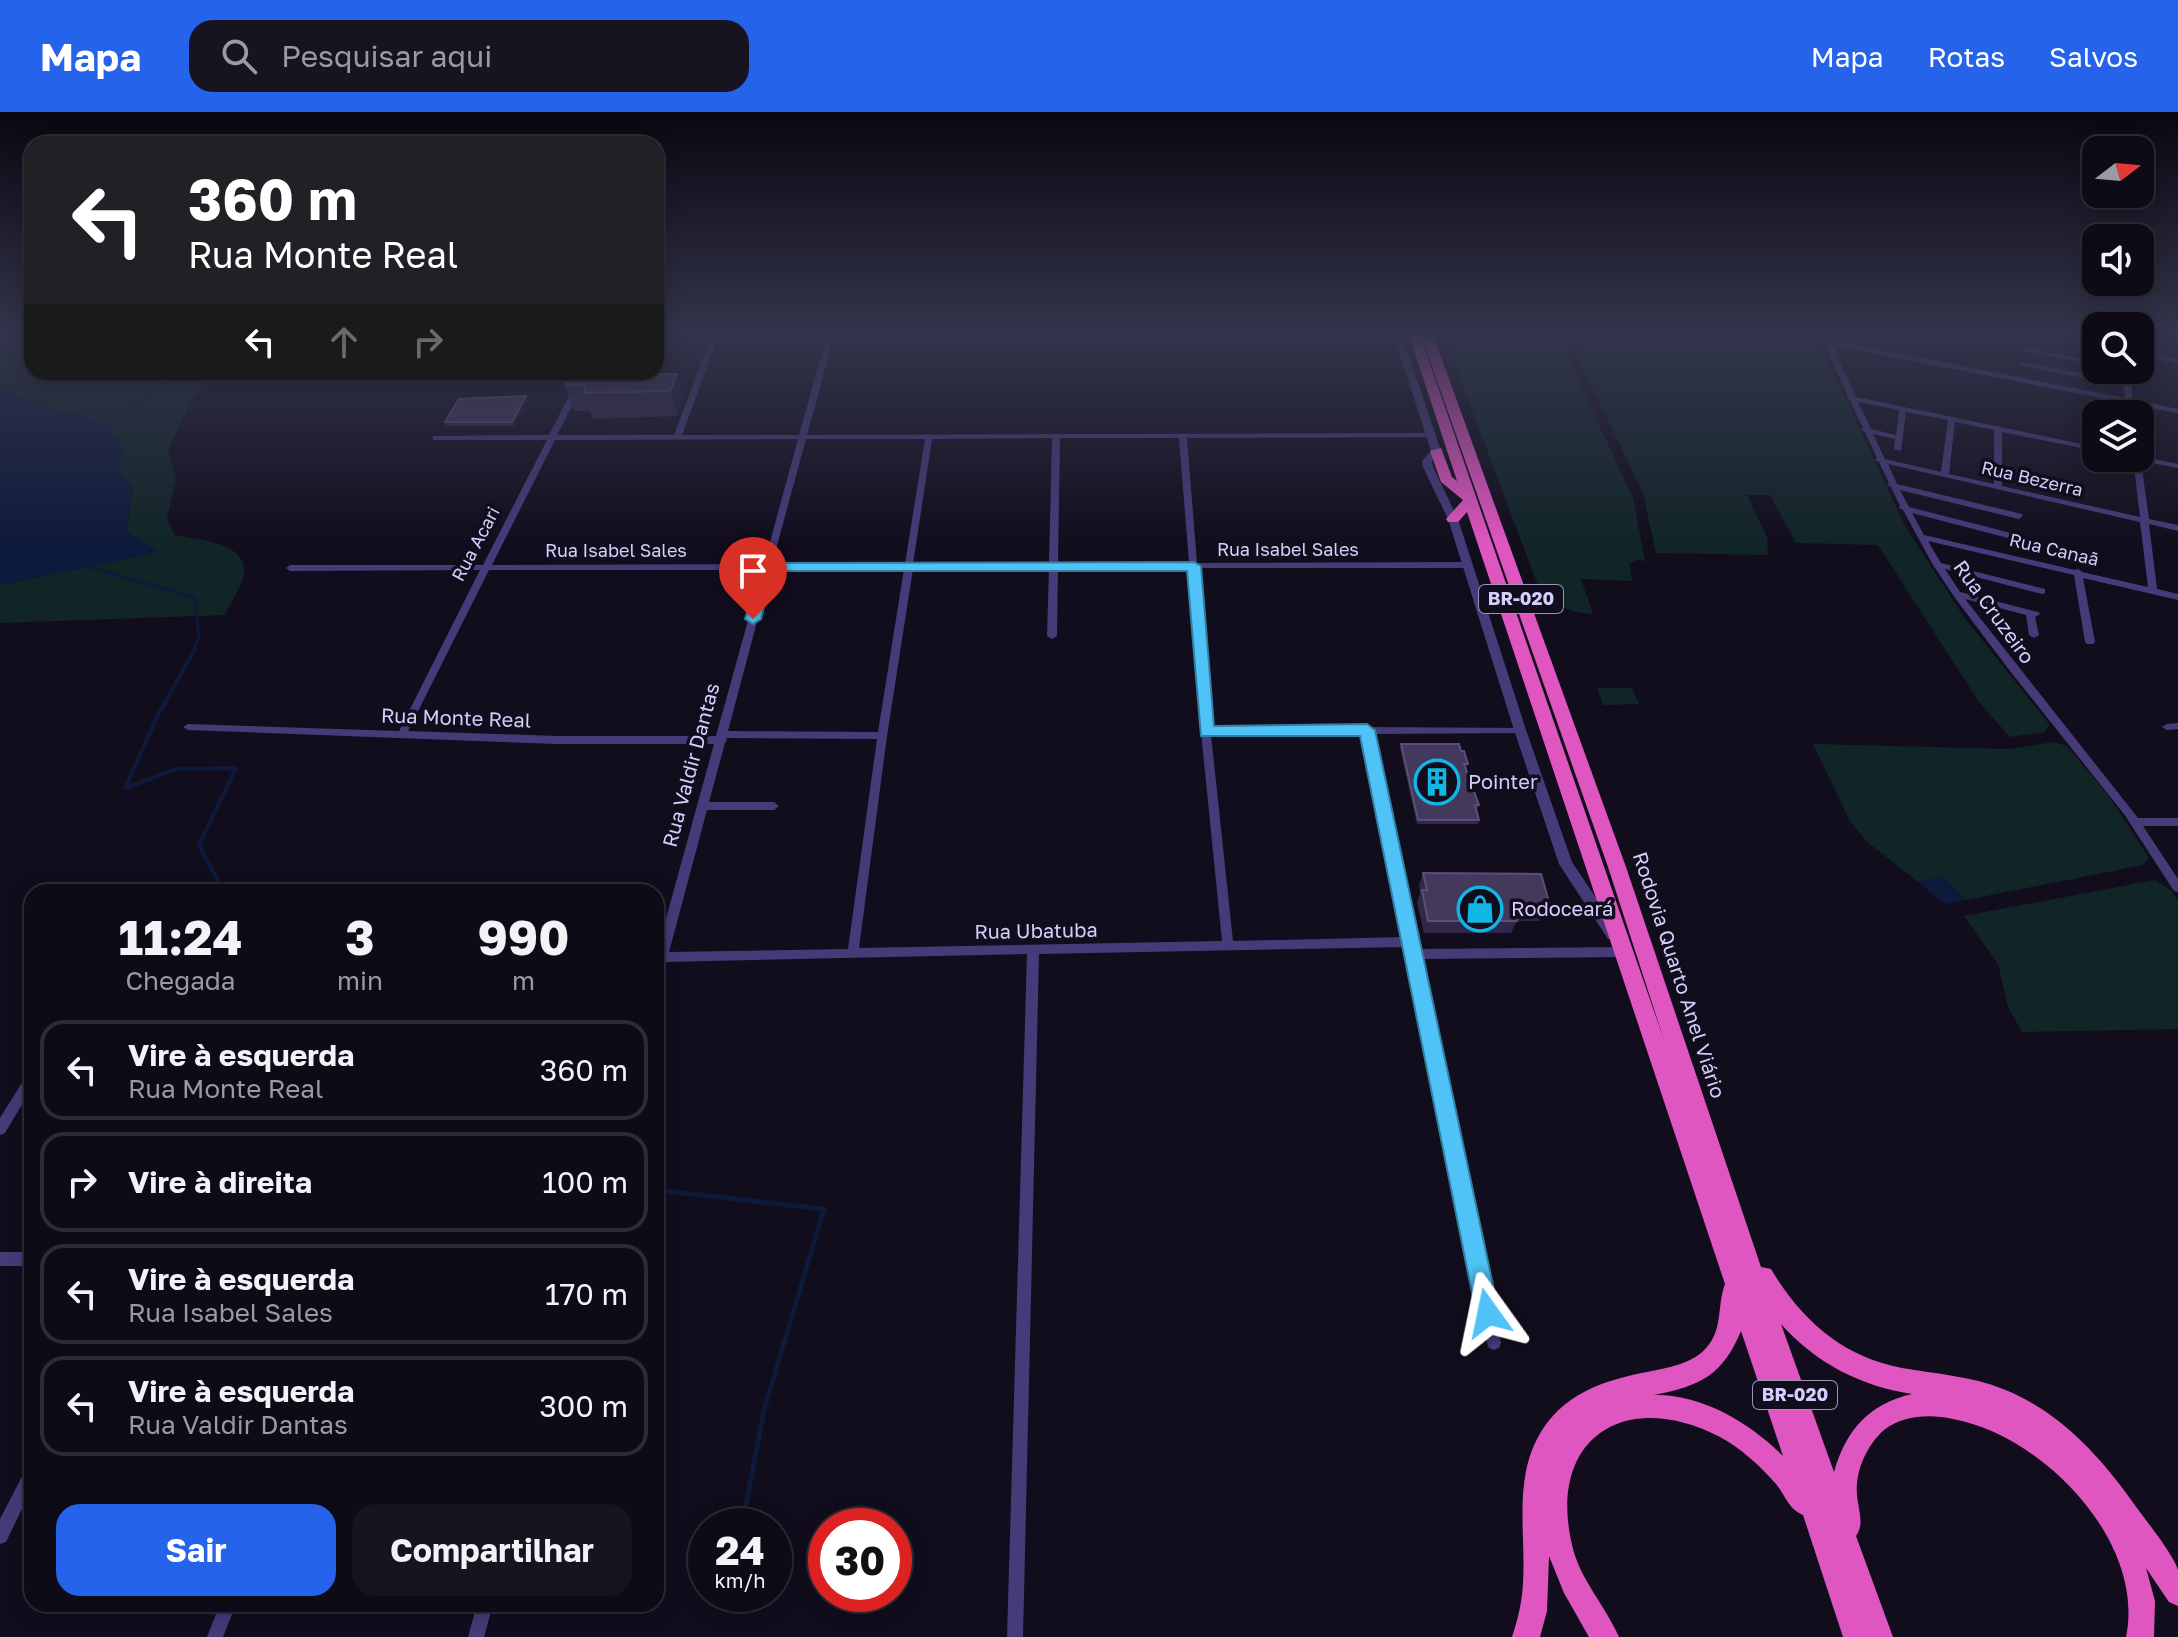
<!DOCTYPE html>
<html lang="pt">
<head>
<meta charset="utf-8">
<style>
	body { margin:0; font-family:"Golos Text",sans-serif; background:#17131f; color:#f1f3f6; height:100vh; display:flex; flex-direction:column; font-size:30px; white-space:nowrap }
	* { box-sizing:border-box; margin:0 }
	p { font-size:26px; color:#9b9aa1 }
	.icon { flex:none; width:44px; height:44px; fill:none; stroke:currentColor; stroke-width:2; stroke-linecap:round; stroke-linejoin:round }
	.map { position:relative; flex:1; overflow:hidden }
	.drawer { position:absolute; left:24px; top:772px; width:640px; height:728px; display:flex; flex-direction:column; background:#0e0a16; border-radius:24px; box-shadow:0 4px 20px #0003,0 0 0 2px #2e2b35 }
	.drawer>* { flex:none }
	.guide { position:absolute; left:24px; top:24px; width:640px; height:244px; border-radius:24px; box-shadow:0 4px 20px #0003,0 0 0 2px #2e2b35; background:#202124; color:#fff; overflow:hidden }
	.needle { width:52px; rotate:74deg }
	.fabs { position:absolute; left:2082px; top:24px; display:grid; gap:16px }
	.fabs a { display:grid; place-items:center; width:72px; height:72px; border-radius:16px; background:#0e0a16; box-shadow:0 4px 20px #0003,0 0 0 2px #2e2b35; font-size:40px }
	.speed { position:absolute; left:688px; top:1396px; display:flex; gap:16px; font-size:40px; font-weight:700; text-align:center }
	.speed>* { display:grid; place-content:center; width:104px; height:104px; border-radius:50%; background:#0e0a16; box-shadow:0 4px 20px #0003,0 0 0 2px #2e2b35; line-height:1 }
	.speed small { font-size:20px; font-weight:400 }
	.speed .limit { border:12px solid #d22; background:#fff; color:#111 }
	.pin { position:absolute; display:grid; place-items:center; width:68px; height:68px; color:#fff; margin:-82px -34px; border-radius:50% 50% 50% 0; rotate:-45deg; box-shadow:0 0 8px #0007 }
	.pin .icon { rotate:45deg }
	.me { position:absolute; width:88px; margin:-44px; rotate:348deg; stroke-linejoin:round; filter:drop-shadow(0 0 6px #0008) }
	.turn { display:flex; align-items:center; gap:28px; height:168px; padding:0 32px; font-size:36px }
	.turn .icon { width:104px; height:104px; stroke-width:2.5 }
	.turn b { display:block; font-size:56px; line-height:68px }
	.lanes { display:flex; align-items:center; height:76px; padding:0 32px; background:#0003; justify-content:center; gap:40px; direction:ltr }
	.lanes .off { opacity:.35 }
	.eta { display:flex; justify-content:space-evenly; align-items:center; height:136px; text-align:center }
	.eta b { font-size:48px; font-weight:700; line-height:56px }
	.primary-button { display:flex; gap:16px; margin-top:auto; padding:16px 32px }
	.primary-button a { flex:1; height:92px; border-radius:24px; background:#2563eb; color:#fff; font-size:32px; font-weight:700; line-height:92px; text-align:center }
	.primary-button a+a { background:#17131f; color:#f1f3f6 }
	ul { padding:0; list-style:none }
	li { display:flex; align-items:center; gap:24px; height:100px; margin:0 16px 12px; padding:0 16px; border:4px solid #2e2b35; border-radius:24px }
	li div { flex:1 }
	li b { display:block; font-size:30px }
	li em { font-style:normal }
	header { display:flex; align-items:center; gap:48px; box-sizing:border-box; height:112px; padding:0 40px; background:#2563eb; color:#fff }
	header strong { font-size:38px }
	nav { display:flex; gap:44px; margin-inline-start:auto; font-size:28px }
	.search { width:560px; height:72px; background:#17131f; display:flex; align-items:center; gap:20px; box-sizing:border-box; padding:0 28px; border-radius:24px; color:#9b9aa1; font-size:30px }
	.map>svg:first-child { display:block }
	.green { fill:#112527 }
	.water { fill:#0e1a3b }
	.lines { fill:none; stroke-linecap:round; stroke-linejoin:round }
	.stream-far2 { stroke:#0e1a3b; stroke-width:3 }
	.stream-far1 { stroke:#0e1a3b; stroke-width:4 }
	.stream { stroke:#0e1a3b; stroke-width:5 }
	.minor { fill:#453b79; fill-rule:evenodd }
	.tertiary { fill:#453b79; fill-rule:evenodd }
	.trunk { fill:#e056c0; fill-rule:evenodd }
	.wall { fill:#31274a }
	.shaded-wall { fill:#1d1530 }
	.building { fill:#43395d; stroke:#5a5076; stroke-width:2 }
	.route { fill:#4fc3f7; stroke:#337fa1; stroke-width:2 }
	.labels { text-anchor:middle; stroke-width:7; stroke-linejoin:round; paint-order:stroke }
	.far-street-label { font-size:18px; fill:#d7cdfc; stroke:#120d1d }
	.shield { fill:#120d1d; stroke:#9c93b9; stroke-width:2 }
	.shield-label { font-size:18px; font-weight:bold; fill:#d7cdfc }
	.street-label { font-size:20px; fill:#d7cdfc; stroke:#120d1d }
	.poi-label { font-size:20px; fill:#d7cdfc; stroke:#120d1d; text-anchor:start }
</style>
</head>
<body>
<header>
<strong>Mapa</strong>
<div class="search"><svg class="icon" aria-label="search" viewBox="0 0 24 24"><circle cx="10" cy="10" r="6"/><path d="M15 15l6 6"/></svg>Pesquisar aqui</div>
<nav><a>Mapa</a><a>Rotas</a><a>Salvos</a></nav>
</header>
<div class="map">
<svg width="2178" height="1525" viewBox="0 0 2178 1525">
	<rect width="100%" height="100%" fill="#120d1d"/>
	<path class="green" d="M0,220H32V260H217L192,286L168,337L176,369L167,406L174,423C196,428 248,429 244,462C242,475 230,491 225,503L0,511V473L158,440L126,420L133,376L120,363L85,304L47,297L0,274Z
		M1558,225L1569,231L1568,246L1633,386L1645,449L1636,448L1629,452L1632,469L1581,467L1593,502C1566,501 1553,492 1537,471L1445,226Z
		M1625,225L1817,226L1905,414L1966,508L2050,613L2044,620L2010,625L1979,590L1878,433L1796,431L1770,383H1747L1767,425L1768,443L1656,441L1643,381L1578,246V230L1583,227Z
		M1597,576H1632L1639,592L1603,593Z
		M2053,630L2067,634L2109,684L2149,746L2143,753L1966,788L1943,765L1918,770L1866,729L1850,709L1813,632L2010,637Z
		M2155,768L2172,779L2178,790V917L2022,920L2008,895L1998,852L1964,804Z"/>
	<path class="water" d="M0,274L47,297L85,304L103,313L122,331L120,363L133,375L126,420L159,440L0,473Z
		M1943,765L1966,788L1945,792L1918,770Z"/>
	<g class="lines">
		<path class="stream-far2" d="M101,318L137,293L174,260
			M86,454L195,486L199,523L194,539"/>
		<path class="stream-far1" d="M195,537L158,603L125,676L177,657L236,656L199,733L224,780"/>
		<path class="stream" d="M656,1078L824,1097L764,1298L742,1414"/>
		<path class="minor" d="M656,220H757L753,222H719L682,323H799L828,220H835L807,323L1434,321L1435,323L1431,325L1187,326L1197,451L1469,450L1473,453L1469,456H1198L1211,616L1367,615L1524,616L1525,618L1524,620L1520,621L1373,622L1418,837L1623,835L1627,837L1629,840L1627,843L1623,845L1420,847L1501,1231L1499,1236L1494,1238L1489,1236L1487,1231L1406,835L1039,842L1023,1525H1007L1027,842L666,850L660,868L656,870V843L714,632H557L188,618L183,615L188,612L399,619L480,458L290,459L286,456L290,453H483L547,328H433V324L549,323L581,260H589L557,323H674L712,222H656ZM1052,326L1049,451L913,452L932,327ZM1060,326H1179L1189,451H1058ZM798,327L764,452L492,453L555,328ZM806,327H925L905,452H772ZM1189,456L1201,620L1222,829L859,836L887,624L913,457H1049L1047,524L1052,527L1057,524L1058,457ZM771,457H904L878,620L728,619ZM489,458H762L716,624H557L408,619ZM1363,622L1404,825L1233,829L1211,623ZM726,626L877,627L848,837L669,840L707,698H774L779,694L774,690H709L725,631L727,628Z
			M1819,220H1825L1830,228L2125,286L2123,274L2023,254L2019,252L2023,250L2123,269L2121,258H2129L2133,288L2178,297V301L2133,293L2135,302H2127L2126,291L1832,233L1856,285L2096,335V339L2002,320V374L2140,405L2133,346H2140V344L2178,352V356L2141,349L2149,407L2178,413V419L2149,412L2157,477L2178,482V488L2083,466L2095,530L2093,532H2087L2085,530L2074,463L1928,429L1941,451L2045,477V481L2042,482L1945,457L1960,480L2038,500L2040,502L2035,505L2039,523L2034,526L2029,523L2026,503L1965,487L2138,706H2178V714H2143L2178,767V780L2174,779L2124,702L2010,559L1955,486L1933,453L1903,398L1899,396L1900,394L1891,375L1887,373L1889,371L1879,350L1875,348L1877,346L1865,320L1861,318L1863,316L1850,288L1847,286L1848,284L1821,225L1427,226L1423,224L1427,222ZM1858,290L1899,298L1896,323L1871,317ZM1906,300L1948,308L1941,360L1885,347L1873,322L1895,327L1894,337L1901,339ZM1955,310L1994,318V372L1949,362ZM1888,352L2140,410L2148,475L2082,460L2078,457L2075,458L1924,423L1912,401L2008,426L2012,423L2011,421L1909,395L1900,378L2019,407L2023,404L2022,402L1897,372Z
			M2019,220H2032L2096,232V236Z
			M2021,235L2096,249V253L2024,239L2020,237Z
			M2140,240L2178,247V251L2140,244Z
			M2178,611V617L2167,618L2162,615L2167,612Z
			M32,959V976L5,1021L0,1023V1006L28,961Z
			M0,1140H32V1154H0Z
			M32,1352V1376L6,1430L0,1432V1407L27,1355Z
			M220,1492H236L223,1525H207Z
			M477,1492H493L484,1525H468Z"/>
		<path class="tertiary" d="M1393,220H1401L1441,339L1432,349L1433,355L1458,407L1526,618L1572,750L1618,819L1620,823L1618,827H1608L1559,752L1514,618L1448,407L1423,355L1422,349L1431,339Z"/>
		<path class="trunk" d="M1408,220H1419L1664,928L1608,755L1420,220H1432L1626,755L1761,1155L1771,1157C1801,1208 1843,1245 1902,1256C1936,1262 1971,1264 2003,1277C2059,1299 2100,1344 2134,1392C2144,1406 2174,1443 2178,1458C2178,1468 2178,1484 2178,1494L2169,1490L2146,1456L2155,1489L2154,1525H2126C2146,1429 2042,1323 1953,1307C1930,1302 1903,1303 1884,1318C1866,1334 1855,1360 1857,1383C1858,1398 1865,1411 1856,1424L1893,1525H1843L1803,1403C1789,1398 1785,1383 1776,1372C1760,1354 1741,1336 1720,1325C1626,1276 1547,1325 1572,1433C1580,1468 1605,1493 1619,1525H1589L1564,1481L1549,1444L1547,1499L1540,1525H1512C1518,1507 1522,1490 1523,1471C1526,1423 1514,1372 1537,1327C1561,1281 1604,1268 1652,1259C1671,1255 1694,1251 1707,1235C1723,1217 1717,1193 1725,1172L1467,400L1458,410H1448L1446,407L1463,388L1441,370L1430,339L1441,336L1452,365L1457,369ZM1781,1212C1816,1251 1860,1274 1912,1282C1869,1292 1846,1318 1834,1360ZM1741,1219L1783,1344C1750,1311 1702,1282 1654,1283C1700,1274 1723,1263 1741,1219Z"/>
	</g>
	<path class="wall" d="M627,262H677L684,288L678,304L593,307L590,299H574L565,274Z
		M526,284L528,288L514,314H447L445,310Z
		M1401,632L1461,639L1468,652L1466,656L1479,693L1477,698L1479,708L1478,712H1417L1400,636Z
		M1423,761L1549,790L1539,809H1517L1511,821H1424L1417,790L1420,782L1419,773Z"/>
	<path class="shaded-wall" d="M677,262L684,288L678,304L670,279Z
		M526,284L528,288L514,314L512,310Z"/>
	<path class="building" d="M572,260H625L624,262H677L670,279L584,281L585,273L565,274Z
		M526,284L512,310H445L459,287Z
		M1401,632H1459L1461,639H1464L1468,652H1464L1479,693H1475L1479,708H1418Z
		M1423,761L1541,762L1549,790H1543L1545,797H1514L1517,809H1428L1422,778H1427Z"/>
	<linearGradient id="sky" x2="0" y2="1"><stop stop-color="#0a0710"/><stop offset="0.51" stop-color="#33354c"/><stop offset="1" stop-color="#33354c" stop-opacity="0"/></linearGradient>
	<rect width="2178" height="433" fill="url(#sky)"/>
	<path class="route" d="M1194,450L1201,454L1214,614L1367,612L1375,618L1499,1201L1496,1209L1488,1213L1479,1209L1476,1201L1360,624H1201L1187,459H773L761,507L753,512L745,507L760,455L767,451Z"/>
	<defs>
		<g id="building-ring" transform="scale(2.3)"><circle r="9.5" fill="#120d1d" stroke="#10b7e4" stroke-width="1.5"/><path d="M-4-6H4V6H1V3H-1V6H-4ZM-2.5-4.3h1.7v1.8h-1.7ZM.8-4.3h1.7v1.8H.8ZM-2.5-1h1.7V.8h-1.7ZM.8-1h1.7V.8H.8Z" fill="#10b7e4"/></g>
		<g id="shop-ring" transform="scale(2.3)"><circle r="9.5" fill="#120d1d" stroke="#10b7e4" stroke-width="1.5"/><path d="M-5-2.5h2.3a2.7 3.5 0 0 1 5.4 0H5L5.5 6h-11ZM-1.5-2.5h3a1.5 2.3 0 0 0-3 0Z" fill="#10b7e4"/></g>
	</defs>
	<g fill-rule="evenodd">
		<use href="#building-ring" x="1437" y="670"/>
		<use href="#shop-ring" x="1480" y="797"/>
	</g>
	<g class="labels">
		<g class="far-street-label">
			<text transform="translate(2032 367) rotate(13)" y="6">Rua Bezerra</text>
			<text transform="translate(476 432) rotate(-62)" y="6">Rua Acari</text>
			<text x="1288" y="444">Rua Isabel Sales</text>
			<text transform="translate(2054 438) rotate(13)" y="6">Rua Canaã</text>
			<text x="616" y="445">Rua Isabel Sales</text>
		</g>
		<g class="shield">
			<rect x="1479" y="473" width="84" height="28" rx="6"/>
			<rect x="1753" y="1269" width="84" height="28" rx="6"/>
		</g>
		<g class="shield-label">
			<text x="1521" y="493">BR-020</text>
			<text x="1795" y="1289">BR-020</text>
		</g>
		<g class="street-label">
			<text transform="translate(1994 500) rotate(54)" y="7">Rua Cruzeiro</text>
			<text transform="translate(456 606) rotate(2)" y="7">Rua Monte Real</text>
			<text transform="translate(691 653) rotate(-75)" y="7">Rua Valdir Dantas</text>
			<text transform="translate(1036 819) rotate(-1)" y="7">Rua Ubatuba</text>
			<text transform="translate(1679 863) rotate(72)" y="7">Rodovia Quarto Anel Viário</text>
		</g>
		<g class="poi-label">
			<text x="1468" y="677">Pointer</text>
			<text x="1511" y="804">Rodoceará</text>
		</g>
	</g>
</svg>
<div class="fabs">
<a><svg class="needle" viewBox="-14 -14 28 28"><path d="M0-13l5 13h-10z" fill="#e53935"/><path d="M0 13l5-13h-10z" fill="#9b9aa1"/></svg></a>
<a><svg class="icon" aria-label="sound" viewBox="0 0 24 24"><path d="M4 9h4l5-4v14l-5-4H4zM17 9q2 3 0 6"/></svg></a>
<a><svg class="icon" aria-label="search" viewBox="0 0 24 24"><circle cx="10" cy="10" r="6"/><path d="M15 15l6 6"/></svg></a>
<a><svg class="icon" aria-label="layers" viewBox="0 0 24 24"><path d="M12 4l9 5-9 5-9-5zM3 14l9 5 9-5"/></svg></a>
</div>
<div class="speed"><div>24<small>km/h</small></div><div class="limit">30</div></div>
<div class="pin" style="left:753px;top:507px;background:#d93025"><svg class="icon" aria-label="arrive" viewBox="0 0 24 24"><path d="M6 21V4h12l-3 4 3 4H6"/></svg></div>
<svg class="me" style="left:1488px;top:1201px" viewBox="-20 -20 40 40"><path d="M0-17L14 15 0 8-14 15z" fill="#4fc3f7" stroke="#fff" stroke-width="4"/></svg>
<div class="guide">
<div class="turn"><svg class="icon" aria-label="left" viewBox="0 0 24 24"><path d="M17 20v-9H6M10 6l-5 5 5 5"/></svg><div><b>360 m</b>Rua Monte Real</div></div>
<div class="lanes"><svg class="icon" aria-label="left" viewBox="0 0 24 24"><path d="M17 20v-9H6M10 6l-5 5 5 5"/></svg><svg class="icon off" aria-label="ahead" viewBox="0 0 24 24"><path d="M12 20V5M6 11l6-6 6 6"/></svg><svg class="icon off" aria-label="right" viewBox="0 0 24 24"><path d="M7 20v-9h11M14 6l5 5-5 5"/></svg></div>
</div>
<section class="drawer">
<div class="eta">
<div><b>11:24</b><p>Chegada</p></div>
<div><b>3</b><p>min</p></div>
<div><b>990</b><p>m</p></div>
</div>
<ul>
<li><svg class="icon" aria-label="left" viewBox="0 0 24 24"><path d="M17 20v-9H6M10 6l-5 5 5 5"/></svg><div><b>Vire à esquerda</b><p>Rua Monte Real</p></div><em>360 m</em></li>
<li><svg class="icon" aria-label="right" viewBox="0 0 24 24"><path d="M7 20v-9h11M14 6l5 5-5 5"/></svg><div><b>Vire à direita</b></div><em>100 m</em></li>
<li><svg class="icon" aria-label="left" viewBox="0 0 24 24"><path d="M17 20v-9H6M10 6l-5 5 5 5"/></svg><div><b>Vire à esquerda</b><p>Rua Isabel Sales</p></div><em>170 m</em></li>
<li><svg class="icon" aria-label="left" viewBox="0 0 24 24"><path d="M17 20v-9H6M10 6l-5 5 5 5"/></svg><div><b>Vire à esquerda</b><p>Rua Valdir Dantas</p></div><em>300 m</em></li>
</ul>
<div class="primary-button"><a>Sair</a><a>Compartilhar</a></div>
</section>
</div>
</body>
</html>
